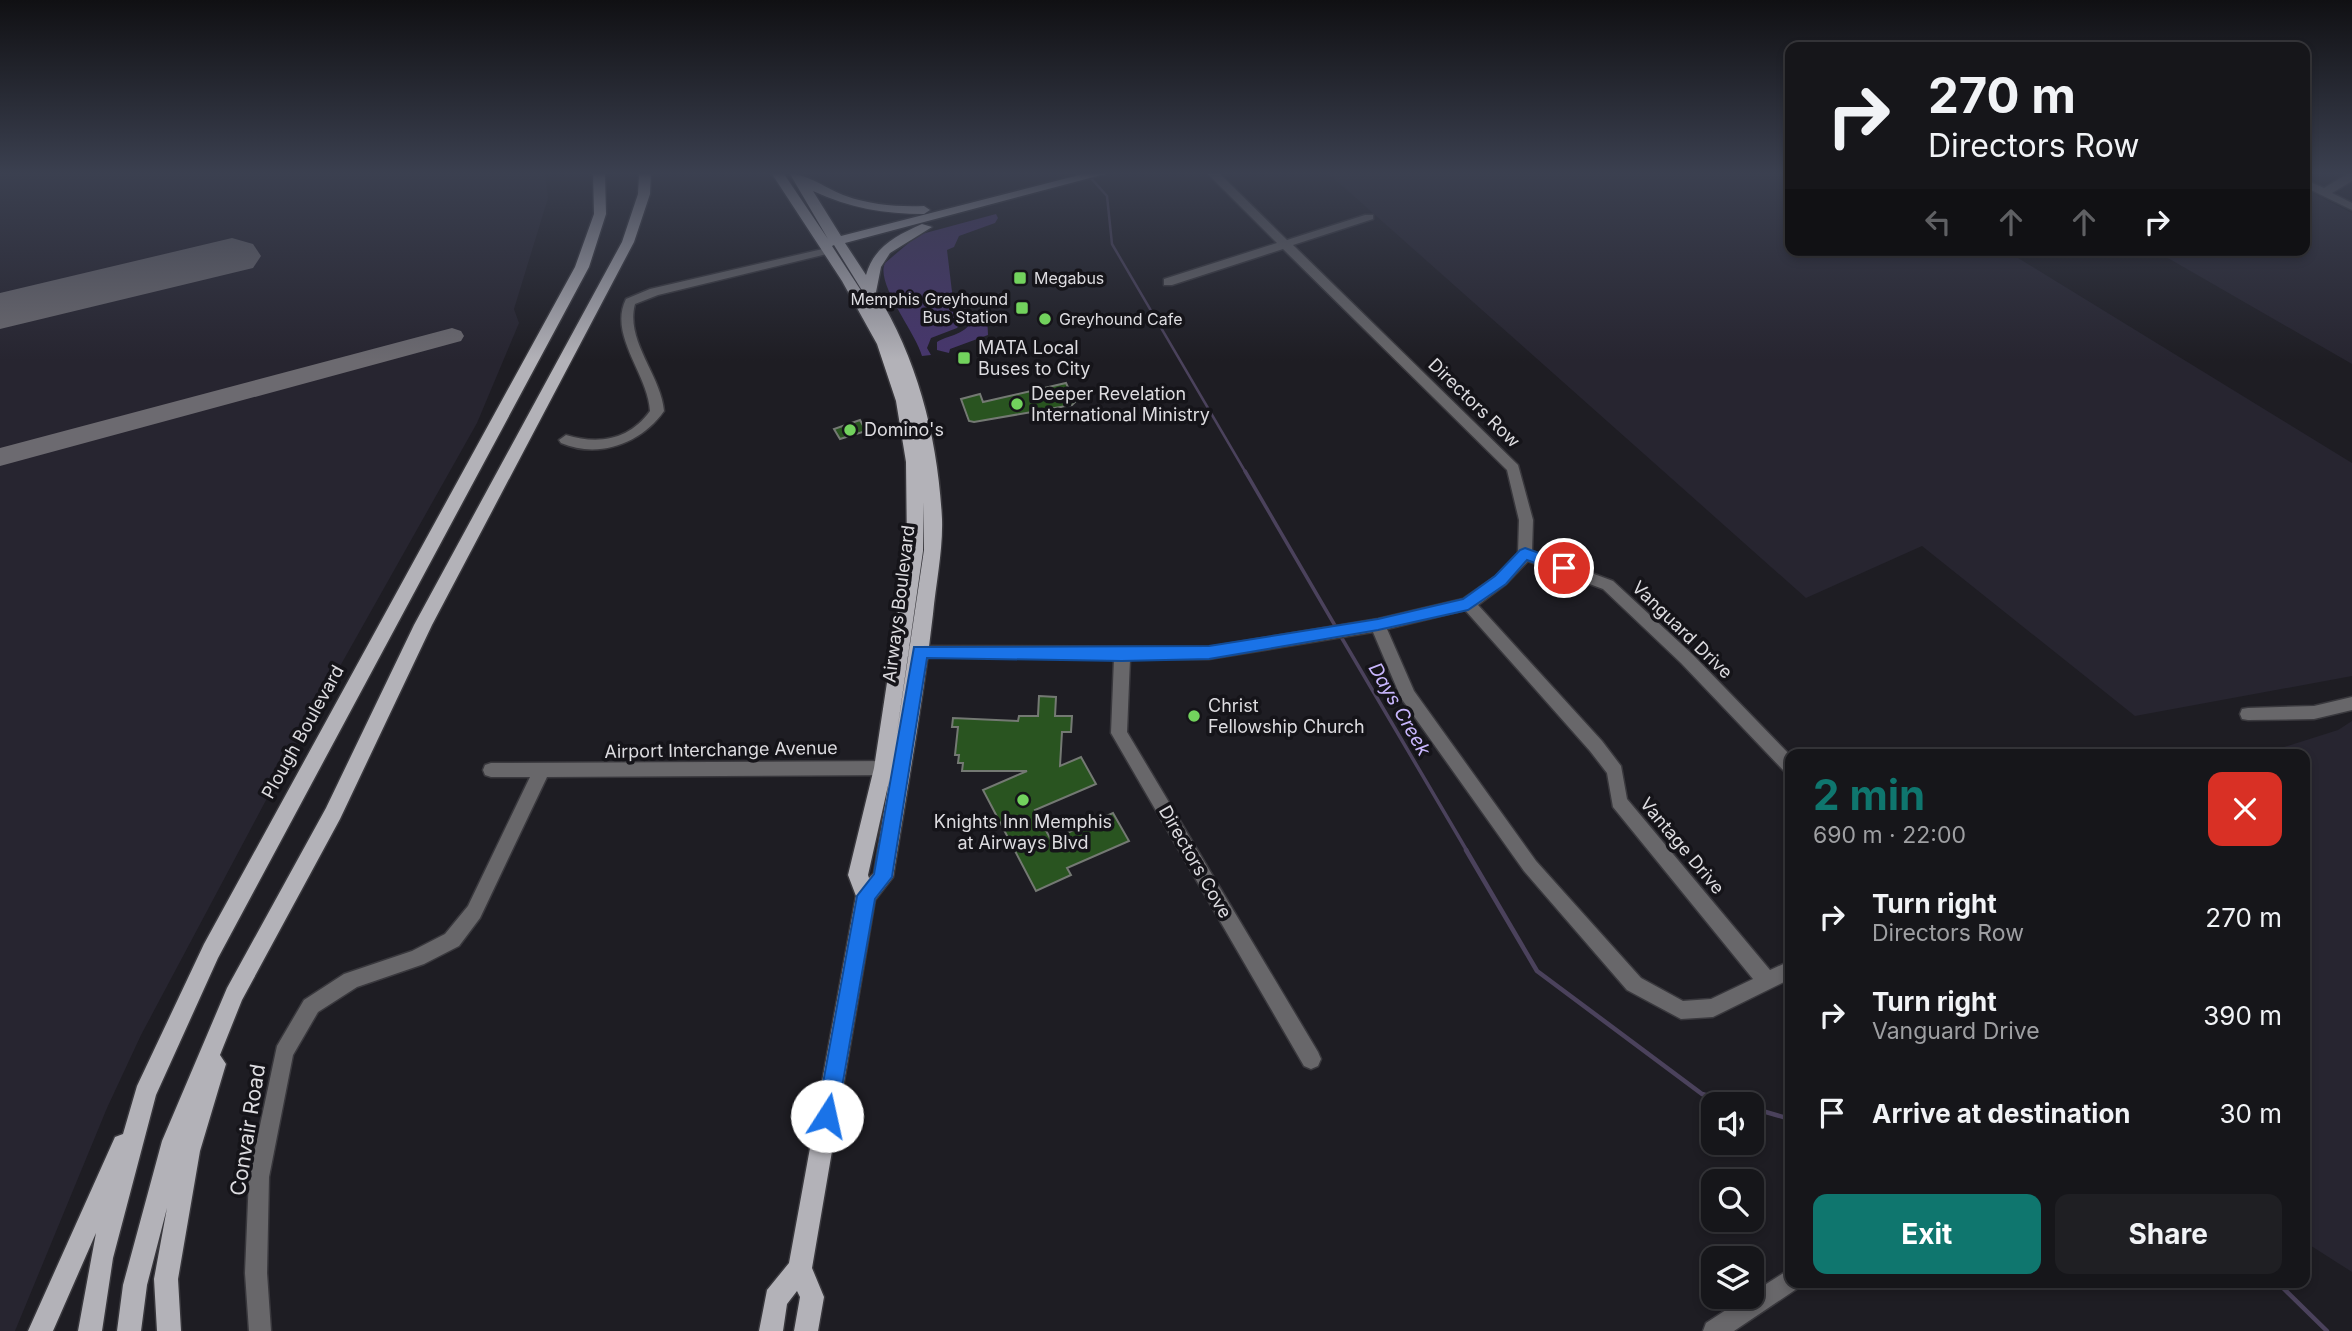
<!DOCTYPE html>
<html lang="en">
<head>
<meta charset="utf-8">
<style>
	body { margin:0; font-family:Inter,sans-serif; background:#1f1f23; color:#f1f3f6; height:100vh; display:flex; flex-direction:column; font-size:26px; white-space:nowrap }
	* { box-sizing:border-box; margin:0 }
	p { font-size:23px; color:#9e9fa2 }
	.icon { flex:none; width:38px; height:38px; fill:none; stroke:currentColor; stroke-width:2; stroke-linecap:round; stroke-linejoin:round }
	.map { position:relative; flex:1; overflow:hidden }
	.side { position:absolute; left:1785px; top:749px; width:525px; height:539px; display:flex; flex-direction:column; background:#16161a; border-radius:14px; box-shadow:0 4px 10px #0003,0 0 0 2px #353539 }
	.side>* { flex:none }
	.banner { position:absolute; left:1785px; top:42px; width:525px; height:214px; border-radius:14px; box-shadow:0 4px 10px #0003,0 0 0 2px #353539; background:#16161a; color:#f1f3f6; overflow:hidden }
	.buttons { position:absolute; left:1701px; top:1092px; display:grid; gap:14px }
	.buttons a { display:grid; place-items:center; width:63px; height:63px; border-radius:14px; background:#16161a; box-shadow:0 4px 10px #0003,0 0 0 2px #353539; font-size:35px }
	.pin { position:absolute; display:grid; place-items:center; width:60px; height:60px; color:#fff; margin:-30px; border:4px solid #fff; border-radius:50%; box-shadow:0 2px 7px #0007 }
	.me { position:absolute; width:77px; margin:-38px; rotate:10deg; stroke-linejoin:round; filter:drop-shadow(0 0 5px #0008) }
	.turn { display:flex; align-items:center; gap:24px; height:147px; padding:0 28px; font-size:32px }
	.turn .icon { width:91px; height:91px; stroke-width:2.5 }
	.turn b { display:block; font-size:49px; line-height:60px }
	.lanes { display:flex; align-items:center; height:66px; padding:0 28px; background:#0003; justify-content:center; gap:35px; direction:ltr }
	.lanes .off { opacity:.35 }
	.round { display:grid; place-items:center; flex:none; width:74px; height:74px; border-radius:14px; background:#1f1f23 }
	.summary { display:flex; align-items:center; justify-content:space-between; height:119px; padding:0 28px }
	h1 { font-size:42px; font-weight:700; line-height:52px; color:#0f766e }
	.button { display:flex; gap:14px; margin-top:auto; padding:14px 28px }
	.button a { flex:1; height:80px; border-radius:14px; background:#0f766e; color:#fff; font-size:28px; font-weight:700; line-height:80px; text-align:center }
	.button a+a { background:#1f1f23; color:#f1f3f6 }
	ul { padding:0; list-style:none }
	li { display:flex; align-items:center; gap:21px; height:98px; padding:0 28px }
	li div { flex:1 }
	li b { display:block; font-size:26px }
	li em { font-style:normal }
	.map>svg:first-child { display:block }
	.built { fill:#272530 }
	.green { fill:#47366d }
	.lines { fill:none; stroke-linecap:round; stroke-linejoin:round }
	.stream-far2 { stroke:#4b425c; stroke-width:2.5 }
	.stream-far1 { stroke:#4b425c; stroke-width:3.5 }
	.stream { stroke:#4b425c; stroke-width:4.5 }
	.taxiway { fill:#6c6a70; fill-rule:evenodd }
	.runway { fill:#6c6a70; fill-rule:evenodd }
	.building { fill:#295420; stroke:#747973; stroke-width:2 }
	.minor-casing { stroke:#39383d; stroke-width:3 }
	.major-casing { stroke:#39383d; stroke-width:3 }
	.minor { fill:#68676a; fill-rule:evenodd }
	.major { fill:#b3b2b8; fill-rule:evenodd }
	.route { fill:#1a73e8; stroke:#114b97; stroke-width:2 }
	.poi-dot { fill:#72d25d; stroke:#151419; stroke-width:2.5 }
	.labels { text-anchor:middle; stroke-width:7; stroke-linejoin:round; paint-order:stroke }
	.far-poi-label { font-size:16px; fill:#dddce0; stroke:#151419; text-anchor:start }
	.poi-label { font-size:18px; fill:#dddce0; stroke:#151419; text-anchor:start }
	.street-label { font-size:18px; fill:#dddce0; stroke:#151419 }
	.water-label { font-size:19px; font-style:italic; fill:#c8b6fd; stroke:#151419 }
	.near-street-label { font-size:21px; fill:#dddce0; stroke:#151419 }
</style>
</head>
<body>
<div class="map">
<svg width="2352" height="1331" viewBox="0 0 2352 1331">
	<rect width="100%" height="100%" fill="#1e1d23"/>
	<path class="built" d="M0,174H545L548,198L514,309L519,323L477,423L290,755L141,1035L107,1108L15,1331H0Z
		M1329,174H1790V250H2005L2352,463V676L2135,716L1922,546L1806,598Z
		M2305,189L2352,213V364L2154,250H2305Z
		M2352,721V1272L2305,1242V754H2262L2338,730Z"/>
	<path class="green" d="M996,214L998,218L995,223L959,236L954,247L947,250L953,300L960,299L961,303L953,308L954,316L961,314L963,321L957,328L931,338L927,348L931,355L922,356C916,333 875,283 885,263L918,235Z
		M980,311L987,314L988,335L950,349L949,353L937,350V342C951,334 973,334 972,313Z"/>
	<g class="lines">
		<path class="stream-far2" d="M1089,176L1107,196L1112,244L1246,473"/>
		<path class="stream-far1" d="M1245,471L1337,629
			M1340,635L1467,851"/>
		<path class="stream" d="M1466,850L1537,971L1702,1094L1738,1104
			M1752,1108L1790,1119
			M2278,1283L2327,1331"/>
		<path class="taxiway" d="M452,328L461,331L464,336L461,341L0,466V448Z"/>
		<path class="runway" d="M232,238L253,244L261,256L253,268L0,329V293Z"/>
	</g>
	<path class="building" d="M1066,383L1075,402L1072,405L974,422L969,421L961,399L980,394L983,402Z
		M860,420L866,431L840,439L834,429Z
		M1039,696L1056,697L1055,716H1072L1071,732H1062L1060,766L1081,757L1096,784L1035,810L1051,840L1113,813L1129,841L1067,868L1071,875L1036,891L983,790L1027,771H962L963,763H958L959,755H955L958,727H952L953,718L1018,721L1019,716H1038Z"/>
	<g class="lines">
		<g class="minor-casing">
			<path id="minor" d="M1208,174H1220L1287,240L1365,215H1373V219L1293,245L1518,465L1533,520L1532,551L1613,581L1693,655L1790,755V773L1784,771L1681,663L1603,589L1528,561L1506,584L1478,605L1602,741L1621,766L1627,799L1770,970L1790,961V979L1713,1017L1681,1019L1627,990L1524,871L1401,698L1373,632L1209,659H1130L1127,732L1318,1052L1321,1059L1318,1066L1311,1069L1304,1066L1111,733L1114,659L902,656L900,652L902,648L908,646L1209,647L1378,619L1463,599L1496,576L1518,553L1519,520L1507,470L1283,249L1172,285H1164V279L1277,243ZM1465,610L1590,751L1607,773L1613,807L1753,979L1711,999L1683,1001L1641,978L1536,861L1414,691L1387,629Z
				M2347,174H2352V181L2332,193L2352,203V210L2305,187V180L2324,188Z
				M827,248L833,251L831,253L658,295L635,304C625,341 661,375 664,411C641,444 598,459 561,443L559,440L566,435C599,445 629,440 650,411C648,374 608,335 626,299L650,289Z
				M2352,697V710L2314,719L2248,720L2242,719L2240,714L2242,709L2248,708L2314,706Z
				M894,761L900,763L902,768L900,773L894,775L547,777L480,918L459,946L424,964L357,987L318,1012L293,1055L269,1177L267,1273L271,1331H249L245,1273L249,1177L277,1046L304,1000L344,974L412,951L445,934L468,906L530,777H491L485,775L483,770L485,765L491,763Z
				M1790,1269V1283H1800L1798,1288L1734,1331H1703L1706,1323L1746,1297H1752V1293Z"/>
		</g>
		<g class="major-casing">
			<path id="major" d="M593,174H605L606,214L589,267L218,958L156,1095L113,1258L102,1331H78L96,1233L53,1331H28L115,1137L123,1134L137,1086L204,944L575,267L594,214Z
				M639,174H651L650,194L634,242L432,625L340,819L242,1000L220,1055L226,1064L200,1151L178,1279L181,1331H157L154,1279L167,1208L147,1285L141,1331H117L123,1285L162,1141L227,988L326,808L414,625L622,242L638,194Z
				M772,174H784L828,239L790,174C809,174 828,190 846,196C871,205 898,207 924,206L930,210L924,214C885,214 849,208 813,191L841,236L1083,174H1105L845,243L866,275C874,247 895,236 922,224L932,227L890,253L881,267L876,292C918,360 938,439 942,519C943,550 936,583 933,614C923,702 907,790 893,877L875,900L812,1268L824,1297L818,1331H794L800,1297L797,1291L787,1304L783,1331H759L767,1290L789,1263L856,896L848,875L874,768L907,551L906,462L896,401L877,344L842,281ZM834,245L863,292H862L832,246ZM924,502V550L896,739L923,551ZM889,781L874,873L869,878L868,875Z"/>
		</g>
		<use href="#minor" class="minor"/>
		<use href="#major" class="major"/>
	</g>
	<linearGradient id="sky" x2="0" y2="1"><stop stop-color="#101013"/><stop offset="0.48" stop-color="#3b4050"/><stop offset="1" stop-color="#3b4050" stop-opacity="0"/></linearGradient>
	<rect width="2352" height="361" fill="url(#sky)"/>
	<path class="route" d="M1525,548L1570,564L1572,568L1564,574L1527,560L1506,584L1468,610L1378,630L1209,659L1122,661L927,658L892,877L875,899L837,1116L834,1123L827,1126L820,1123L817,1116L857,896L874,874L914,647L1209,646L1378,619L1463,599L1495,576L1520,550Z"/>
	<g class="poi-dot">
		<rect x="1013" y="271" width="14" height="14" rx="3.5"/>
		<rect x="1015" y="301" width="14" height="14" rx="3.5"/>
		<circle cx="1045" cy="319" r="7"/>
		<rect x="957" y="351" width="14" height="14" rx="3.5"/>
		<circle cx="1017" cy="404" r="7"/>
		<circle cx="850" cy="430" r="7"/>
		<circle cx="1194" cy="716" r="7"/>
		<circle cx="1023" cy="800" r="7"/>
	</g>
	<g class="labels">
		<g class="far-poi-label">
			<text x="1034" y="284">Megabus</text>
			<text x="1008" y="305" text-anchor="end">Memphis Greyhound<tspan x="1008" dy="18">Bus Station</tspan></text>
			<text x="1059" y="325">Greyhound Cafe</text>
		</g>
		<g class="poi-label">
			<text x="978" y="354">MATA Local<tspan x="978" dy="21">Buses to City</tspan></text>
			<text x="1031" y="400">Deeper Revelation<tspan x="1031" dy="21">International Ministry</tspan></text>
			<text x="864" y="436">Domino's</text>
			<text x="1208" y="712">Christ<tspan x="1208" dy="21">Fellowship Church</tspan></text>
			<text x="1023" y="828" text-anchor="middle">Knights Inn Memphis<tspan x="1023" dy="21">at Airways Blvd</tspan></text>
		</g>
		<g class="street-label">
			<text transform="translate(1474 403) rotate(44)" y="6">Directors Row</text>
			<text transform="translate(899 604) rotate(-83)" y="6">Airways Boulevard</text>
			<text transform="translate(1682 630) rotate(44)" y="6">Vanguard Drive</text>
			<text transform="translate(303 732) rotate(-61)" y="6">Plough Boulevard</text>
			<text transform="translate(721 750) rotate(-1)" y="6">Airport Interchange Avenue</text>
			<text transform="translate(1682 846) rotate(50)" y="6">Vantage Drive</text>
			<text transform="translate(1195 862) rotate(60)" y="6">Directors Cove</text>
		</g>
		<g class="water-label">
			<text transform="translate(1400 709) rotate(60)" y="7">Days Creek</text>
		</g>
		<g class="near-street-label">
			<text transform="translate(248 1130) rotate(-81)" y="7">Convair Road</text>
		</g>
	</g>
</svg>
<div class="buttons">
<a><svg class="icon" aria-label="sound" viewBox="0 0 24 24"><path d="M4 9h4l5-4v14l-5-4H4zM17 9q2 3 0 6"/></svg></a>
<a><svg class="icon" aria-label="search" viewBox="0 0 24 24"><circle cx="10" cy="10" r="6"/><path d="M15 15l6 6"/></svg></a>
<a><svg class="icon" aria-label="layers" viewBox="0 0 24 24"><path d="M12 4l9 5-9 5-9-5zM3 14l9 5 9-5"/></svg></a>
</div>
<div class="pin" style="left:1564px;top:568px;background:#d93025"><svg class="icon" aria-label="arrive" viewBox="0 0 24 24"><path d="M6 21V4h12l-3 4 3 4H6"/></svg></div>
<svg class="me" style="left:827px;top:1116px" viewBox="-20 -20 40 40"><circle r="19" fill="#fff"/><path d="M0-13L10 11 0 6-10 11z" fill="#1a73e8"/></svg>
<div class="banner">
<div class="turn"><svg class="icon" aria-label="right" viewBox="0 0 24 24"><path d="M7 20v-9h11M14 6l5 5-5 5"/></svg><div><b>270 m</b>Directors Row</div></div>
<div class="lanes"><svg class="icon off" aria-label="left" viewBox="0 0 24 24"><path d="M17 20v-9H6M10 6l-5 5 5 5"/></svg><svg class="icon off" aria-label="ahead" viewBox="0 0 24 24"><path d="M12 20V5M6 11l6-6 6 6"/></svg><svg class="icon off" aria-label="ahead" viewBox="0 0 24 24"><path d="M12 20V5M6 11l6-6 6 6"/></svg><svg class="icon" aria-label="right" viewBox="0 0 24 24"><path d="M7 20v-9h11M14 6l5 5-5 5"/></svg></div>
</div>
<section class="side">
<div class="summary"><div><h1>2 min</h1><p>690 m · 22:00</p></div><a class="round" style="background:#d93025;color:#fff"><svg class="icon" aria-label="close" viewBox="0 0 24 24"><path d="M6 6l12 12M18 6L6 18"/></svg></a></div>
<ul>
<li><svg class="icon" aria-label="right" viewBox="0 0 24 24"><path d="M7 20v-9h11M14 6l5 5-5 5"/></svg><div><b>Turn right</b><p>Directors Row</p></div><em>270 m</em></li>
<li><svg class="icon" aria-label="right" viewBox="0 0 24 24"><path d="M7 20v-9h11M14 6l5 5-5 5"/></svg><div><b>Turn right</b><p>Vanguard Drive</p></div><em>390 m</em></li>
<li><svg class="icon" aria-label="arrive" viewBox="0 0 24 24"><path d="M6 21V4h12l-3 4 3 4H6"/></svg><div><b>Arrive at destination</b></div><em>30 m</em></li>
</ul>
<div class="button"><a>Exit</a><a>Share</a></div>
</section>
</div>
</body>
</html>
